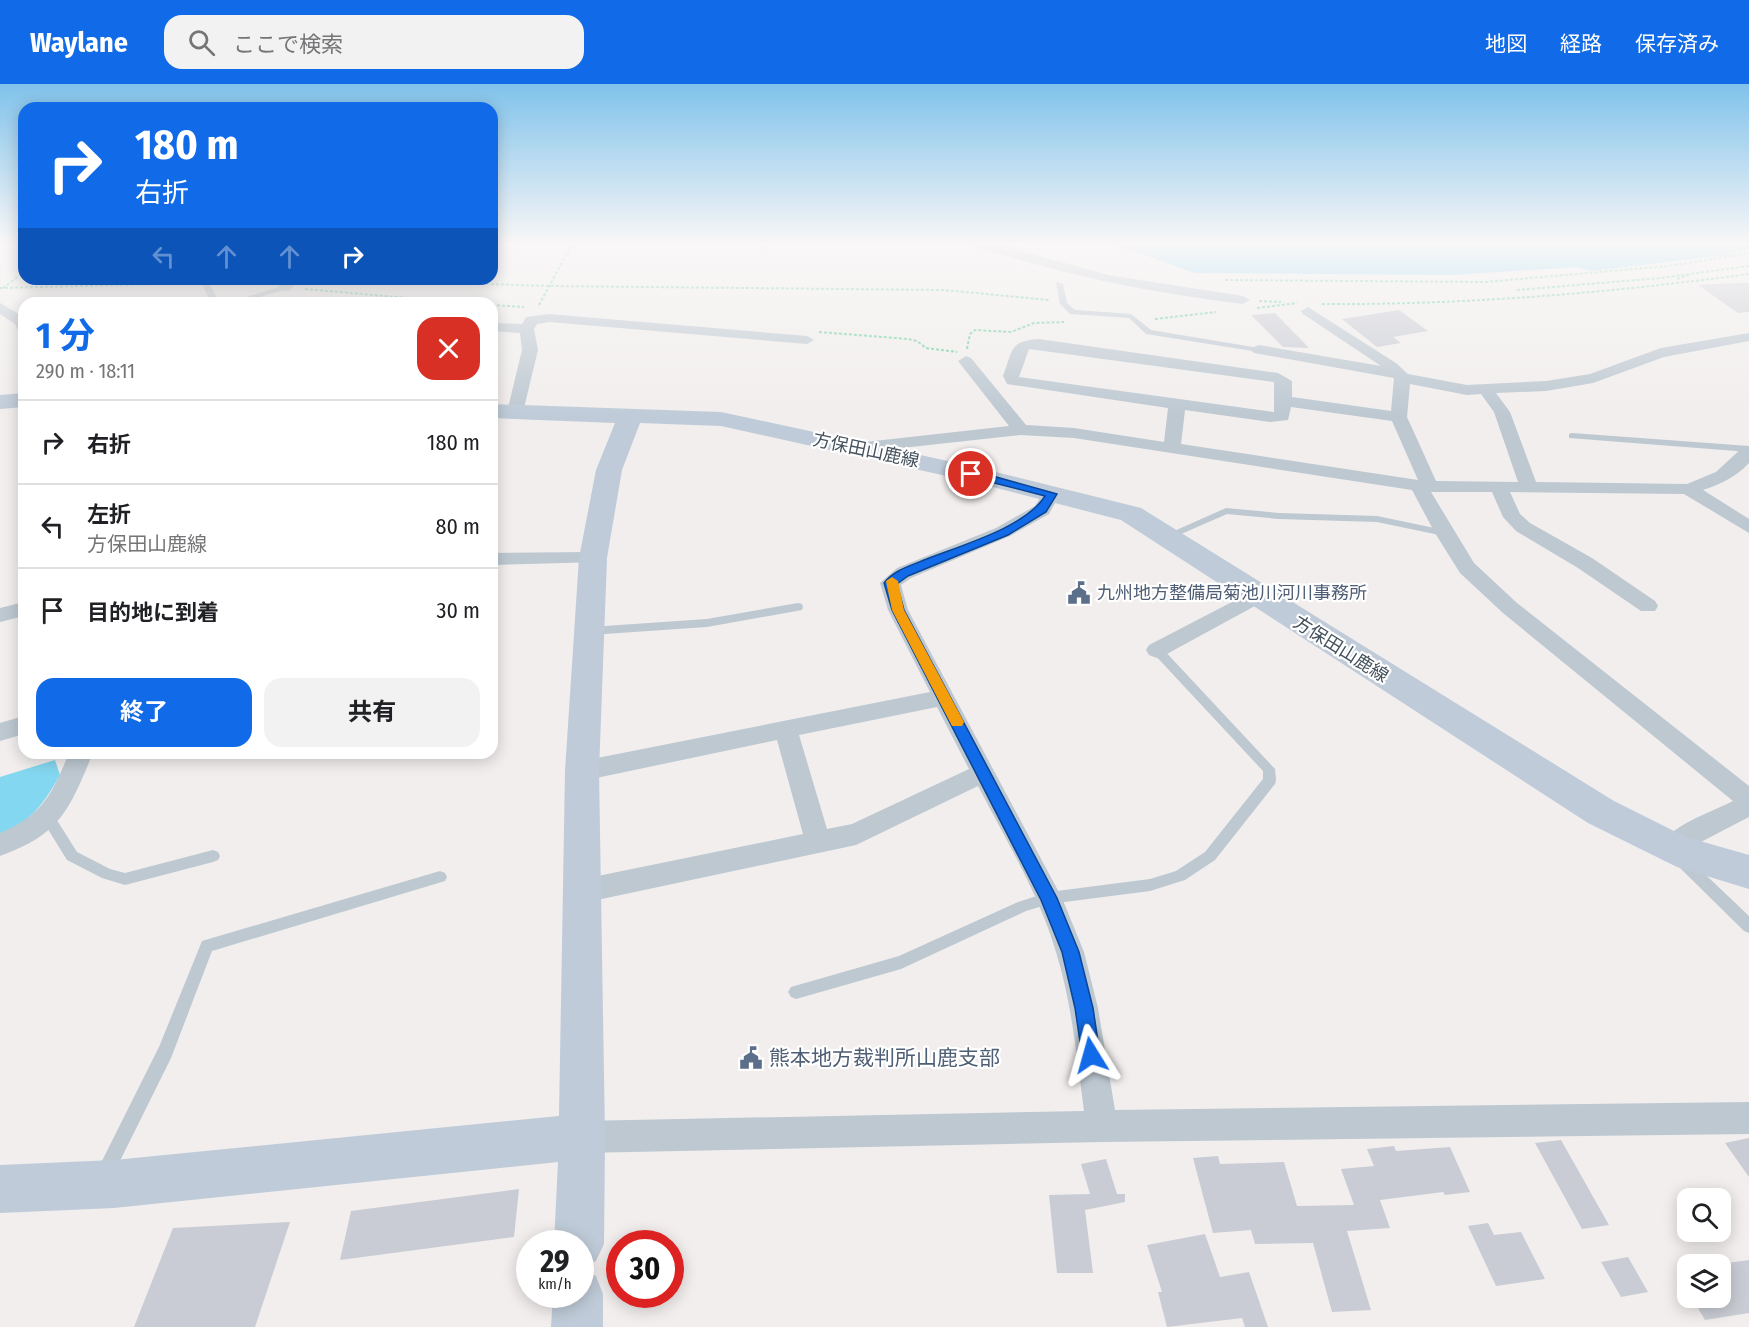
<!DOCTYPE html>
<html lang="ja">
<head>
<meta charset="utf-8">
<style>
	body { margin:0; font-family:"Fira Sans Condensed","Noto Sans JP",sans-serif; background:#f2f2f2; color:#202124; height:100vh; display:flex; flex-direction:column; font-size:22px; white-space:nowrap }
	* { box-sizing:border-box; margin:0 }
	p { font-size:20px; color:#757577 }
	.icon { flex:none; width:33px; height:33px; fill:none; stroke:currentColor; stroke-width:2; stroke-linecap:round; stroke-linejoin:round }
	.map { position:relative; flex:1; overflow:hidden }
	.side { position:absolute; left:18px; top:213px; width:480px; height:462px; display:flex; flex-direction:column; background:#fff; border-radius:18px; box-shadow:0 3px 15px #0003 }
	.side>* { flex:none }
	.guide { position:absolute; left:18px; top:18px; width:480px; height:183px; border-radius:18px; box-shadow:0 3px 15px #0003; background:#116ae7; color:#fff; overflow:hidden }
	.controls { position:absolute; left:1677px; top:1104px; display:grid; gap:12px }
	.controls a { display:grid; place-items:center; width:54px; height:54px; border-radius:12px; background:#fff; box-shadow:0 3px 15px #0003; font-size:30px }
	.speed { position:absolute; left:516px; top:1146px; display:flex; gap:12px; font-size:30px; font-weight:700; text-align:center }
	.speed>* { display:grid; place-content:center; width:78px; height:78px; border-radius:50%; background:#fff; box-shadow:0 3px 15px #0003; line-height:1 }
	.speed small { font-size:15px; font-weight:400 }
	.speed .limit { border:9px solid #d22; background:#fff; color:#111 }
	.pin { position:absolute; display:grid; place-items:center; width:51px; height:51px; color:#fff; margin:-26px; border:3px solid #fff; border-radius:50%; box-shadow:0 2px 6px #0007 }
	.me { position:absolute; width:66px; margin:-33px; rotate:352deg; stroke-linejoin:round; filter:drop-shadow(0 0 4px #0008) }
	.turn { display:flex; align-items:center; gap:21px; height:126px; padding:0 18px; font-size:27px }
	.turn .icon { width:78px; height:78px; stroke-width:2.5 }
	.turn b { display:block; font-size:42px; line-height:51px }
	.lanes { display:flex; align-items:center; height:57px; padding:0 18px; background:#0003; justify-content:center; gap:30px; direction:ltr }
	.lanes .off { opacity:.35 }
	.round { display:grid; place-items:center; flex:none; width:63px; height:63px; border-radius:18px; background:#f2f2f2 }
	.headline { display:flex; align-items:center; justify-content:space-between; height:102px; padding:0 18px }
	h1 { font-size:36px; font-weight:700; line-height:45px; color:#116ae7 }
	.primary-button { display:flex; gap:12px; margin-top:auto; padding:12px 18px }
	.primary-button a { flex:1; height:69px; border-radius:18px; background:#116ae7; color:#fff; font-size:24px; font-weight:700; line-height:69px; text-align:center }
	.primary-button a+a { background:#f2f2f2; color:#202124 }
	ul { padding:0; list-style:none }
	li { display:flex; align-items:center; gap:18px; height:84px; padding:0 18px; border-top:2px solid #e0e0e0 }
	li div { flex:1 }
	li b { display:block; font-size:22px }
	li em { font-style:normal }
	header { display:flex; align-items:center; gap:36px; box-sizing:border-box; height:84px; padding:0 30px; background:#116ae7; color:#fff }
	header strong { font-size:28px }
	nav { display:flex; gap:33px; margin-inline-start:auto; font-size:21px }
	.search { width:420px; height:54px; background:#f2f2f2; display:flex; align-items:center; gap:15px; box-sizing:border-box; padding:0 21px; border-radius:18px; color:#757577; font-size:22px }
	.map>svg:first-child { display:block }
	.water { fill:#84d7f0 }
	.building { fill:#c9ccd4 }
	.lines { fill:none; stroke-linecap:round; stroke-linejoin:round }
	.path { stroke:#70d0a3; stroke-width:2; stroke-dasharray:3 2; stroke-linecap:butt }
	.lane { fill:#bdc8d1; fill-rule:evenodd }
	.street { fill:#bdc8d1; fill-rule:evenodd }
	.secondary { fill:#bfcbd8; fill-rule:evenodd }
	.route { fill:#116ae7; stroke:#0b4596; stroke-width:1.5 }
	.slow { fill:#f59e0b }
	.labels { text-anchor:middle; stroke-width:4.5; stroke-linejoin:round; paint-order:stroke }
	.street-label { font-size:18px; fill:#45515c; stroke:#fff }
	.service-label { font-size:18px; fill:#4e5e75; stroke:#fff; text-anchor:start }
	.near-service-label { font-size:21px; fill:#4e5e75; stroke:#fff; text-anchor:start }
</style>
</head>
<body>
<header>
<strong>Waylane</strong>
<div class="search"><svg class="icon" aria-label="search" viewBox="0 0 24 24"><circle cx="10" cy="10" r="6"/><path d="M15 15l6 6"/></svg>ここで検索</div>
<nav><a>地図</a><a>経路</a><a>保存済み</a></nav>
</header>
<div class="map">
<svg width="1749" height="1243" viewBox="0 0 1749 1243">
	<rect width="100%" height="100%" fill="#f1eeed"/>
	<path class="water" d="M1108,158H1749V165L1725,171L1591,187L1579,183L1452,191L1195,189Z
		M55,676L60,691C45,718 30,739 0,751V693Z"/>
	<path class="building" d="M1733,199H1749V228L1738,229L1698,201Z
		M1399,226L1428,247L1393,253L1401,259L1377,263L1342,235Z
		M1275,229L1309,264L1283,263L1251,231Z
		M1749,1054V1093L1725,1059Z
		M1561,1056L1609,1141L1582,1145L1535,1059Z
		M1394,1062L1396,1067L1450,1063L1470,1108L1445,1111L1443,1108L1380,1116L1390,1144L1347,1147L1371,1226L1332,1228L1313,1159L1255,1160L1251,1146L1213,1149L1193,1074L1218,1072L1220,1080L1284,1078L1297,1122L1354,1121L1341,1085L1374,1082L1367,1065Z
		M1106,1075L1117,1110H1125V1118L1085,1126L1093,1189H1057L1049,1111L1090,1110L1081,1080Z
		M519,1105L514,1153L340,1176L351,1127Z
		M290,1138L255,1243H134L173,1144Z
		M1488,1139L1494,1151L1521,1148L1545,1195L1496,1202L1468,1142Z
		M1205,1150L1220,1193L1249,1188L1268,1243H1245L1242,1234L1167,1243L1158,1208H1162L1147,1161Z
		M1628,1173L1648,1208L1621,1213L1601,1178Z
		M1749,1176V1229L1705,1236L1692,1214H1720V1180Z"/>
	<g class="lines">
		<path class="path" d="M341,195L549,202L944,206L1049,216
			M1677,195L1690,191
			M1225,196L1485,198L1668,182L1749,169
			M221,199L250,200
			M0,204L196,199
			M3,204L24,188
			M305,205L465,219
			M1517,206L1660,194L1749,182
			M1259,217L1281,218
			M1322,220C1465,221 1607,209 1749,190
			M492,221L524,223
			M539,221L573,158
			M1257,224L1297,219
			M1155,235L1216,228
			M819,248L908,255L917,257L926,264L957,268
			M967,265L970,250L975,246L1011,248L1034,239L1064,238"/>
		<path class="lane" d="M1056,198L1063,200L1067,219L1075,226L1131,230L1151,246L1259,264L1263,266L1259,268L1146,250L1129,234L1070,230L1060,220Z
			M204,200H210L219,219H211L203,202Z
			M285,201H288V205L239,219H227Z
			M1572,349L1749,362V368L1569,354V350Z
			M1226,424L1279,429L1377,432L1444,446L1449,449L1444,452L1377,438L1279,435L1227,430L1172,454H1164L1163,452Z
			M798,519L802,520L803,523L802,526L707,543L590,551L584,547L590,543L707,535Z
			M1157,562L1161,563L1275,685L1276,696L1275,700L1215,776L1185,796L1150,807L1049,820L1026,827L901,885L796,915L791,913L788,908L791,903L899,872L1018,818L1049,808L1150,795L1176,787L1205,768L1263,695V687L1153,569L1151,566Z
			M48,728L53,730L77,768L110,785L125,789L213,766L218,768L220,772L218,776L213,778L125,801L102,794L67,776L41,734L43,730Z
			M1683,772L1688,774L1749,832V849L1744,847L1678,782L1676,778L1678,774Z
			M440,787L445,789L447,793L445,797L212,867L171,974L111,1095L105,1098L99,1095L96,1089L159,963L202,857Z"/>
		<path class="street" d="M971,158H989L1108,191L1243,212L1250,216L1243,220C1150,209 1061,191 972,161Z
			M285,195H299L290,206L285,207L278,203Z
			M0,219L24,233V249L19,248L15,240L0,230Z
			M1308,223L1396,279L1408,290L1467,301L1546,297L1590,290L1661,264L1749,249V257L1664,273L1593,299L1546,307L1496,309L1510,328L1536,398L1687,400L1716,388L1743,363L1749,362V379C1736,393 1721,400 1703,406L1749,435V449L1684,410L1510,408L1520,430L1530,439L1592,474L1655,517L1658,522L1655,527H1641L1578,484L1516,447L1503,433L1492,408H1431L1474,479L1517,519L1749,702V733L1697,760L1679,774L1670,777L1661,774L1657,766C1669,741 1710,729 1733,717L1503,529L1460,489L1435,449L1412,406L1074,354L1021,351L856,369L847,364L856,359L1009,342L958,277L966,272L971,274L1026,341L1074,344L1164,358L1168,324L1007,300L1003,292C1013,266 1009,257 1039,255L1278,289L1292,297V313L1391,327L1394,294L1254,269L1251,266L1254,263L1259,261L1381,282L1303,230L1301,227ZM1029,265L1274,298V328L1019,293ZM1410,300L1467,311L1481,310L1494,328L1518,398L1436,397L1407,333ZM1291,323L1392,337L1418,396L1181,360L1185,326L1270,338L1288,336Z
			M549,230L807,252L814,256L807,260L549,238L537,240L534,245L538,266L523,328L521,331H509L507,328L522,266L520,249L492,247V239L522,240L526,233Z
			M1051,404L1060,410L1049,430L1010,452L911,494L901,501L908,526L1062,814L1084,868L1098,924L1115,1026L1749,1018V1050L1102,1058L582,1069L571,1064L566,1053L571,1042L582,1037L1084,1027C1077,974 1072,920 1056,868C1039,810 1006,756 978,702L856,761L583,819L574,815L570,807L574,799L583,795L803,750L777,656L582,697L574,694L570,687L574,680L582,677L930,608L888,526L880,499L897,484L996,444L1035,422L1045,406ZM937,623L969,685L852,740L827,745L799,651Z
			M593,468L600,470L603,474L600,478L492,481V469Z
			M1257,505L1264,507L1267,512L1264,517L1165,571L1157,574L1149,571L1146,566L1149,561Z
			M24,518V532L0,538V524Z
			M24,632V650L0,657V639Z
			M69,669H93C69,726 61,750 0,772V749C43,731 52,710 69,669Z"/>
		<path class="secondary" d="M24,309V323L0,325V311Z
			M492,320L721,328L971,382L1141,424L1614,717L1686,753L1749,771V805L1677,783L1588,739L1121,436L969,397L721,342L640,339L622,386L607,474L599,687L605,1053L604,1160L596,1177L580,1184V1160H554L558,1078L114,1124L0,1129V1081L114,1076L559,1032L565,687L579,474L596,386L615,339L492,334Z
			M580,1186L596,1192L603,1210V1243H551L553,1210H580Z"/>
	</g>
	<linearGradient id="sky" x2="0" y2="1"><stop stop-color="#80c2eb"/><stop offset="0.48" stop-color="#f9f7f7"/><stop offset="1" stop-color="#f9f7f7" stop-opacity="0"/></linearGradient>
	<rect width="1749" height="332" fill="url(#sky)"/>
	<path class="route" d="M971,386L1057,410L1046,428L1008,451L908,492L897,500L904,526L1057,814L1079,868L1093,924L1100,971L1097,977L1091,980L1085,977L1082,971L1075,924L1062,868L1041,816L892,526L884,499C894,486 910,482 924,476C959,462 1025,444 1045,412L967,392L965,390Z"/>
	<path class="slow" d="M892,493L898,497L904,526L964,638L962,642H952L892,526L886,497Z"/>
	<defs>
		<g id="civic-bare" transform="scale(1.8)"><path d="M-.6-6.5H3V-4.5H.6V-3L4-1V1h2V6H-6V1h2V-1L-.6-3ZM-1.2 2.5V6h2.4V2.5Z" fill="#5c6f8a" stroke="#fff" stroke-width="2.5" paint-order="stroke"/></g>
	</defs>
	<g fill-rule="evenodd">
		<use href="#civic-bare" x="1079" y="509"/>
		<use href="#civic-bare" x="751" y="974"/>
	</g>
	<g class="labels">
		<g class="street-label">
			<text transform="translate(866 366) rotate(12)" y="6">方保田山鹿線</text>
			<text transform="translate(1341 565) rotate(32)" y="6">方保田山鹿線</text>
		</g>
		<g class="service-label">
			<text x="1097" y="515">九州地方整備局菊池川河川事務所</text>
		</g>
		<g class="near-service-label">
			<text x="769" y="981">熊本地方裁判所山鹿支部</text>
		</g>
	</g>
</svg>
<div class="controls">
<a><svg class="icon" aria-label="search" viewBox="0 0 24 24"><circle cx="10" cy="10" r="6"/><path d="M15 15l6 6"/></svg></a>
<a><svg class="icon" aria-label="layers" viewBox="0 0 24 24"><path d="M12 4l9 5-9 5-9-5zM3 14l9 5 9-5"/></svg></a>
</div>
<div class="speed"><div>29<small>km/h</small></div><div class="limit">30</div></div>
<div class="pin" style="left:971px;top:390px;background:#d93025"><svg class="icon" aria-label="arrive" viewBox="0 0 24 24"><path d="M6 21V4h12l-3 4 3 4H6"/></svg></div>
<svg class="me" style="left:1091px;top:971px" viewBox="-20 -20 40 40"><path d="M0-17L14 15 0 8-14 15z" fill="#116ae7" stroke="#fff" stroke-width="4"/></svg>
<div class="guide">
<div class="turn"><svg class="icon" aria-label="right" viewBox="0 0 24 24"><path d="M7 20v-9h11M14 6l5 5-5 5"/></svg><div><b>180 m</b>右折</div></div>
<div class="lanes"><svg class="icon off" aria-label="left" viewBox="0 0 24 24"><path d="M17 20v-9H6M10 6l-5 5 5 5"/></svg><svg class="icon off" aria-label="ahead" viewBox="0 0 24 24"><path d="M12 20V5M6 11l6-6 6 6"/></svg><svg class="icon off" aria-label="ahead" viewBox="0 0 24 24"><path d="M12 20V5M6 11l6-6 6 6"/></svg><svg class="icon" aria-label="right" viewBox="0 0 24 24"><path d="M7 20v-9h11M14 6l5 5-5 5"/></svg></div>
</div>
<section class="side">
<div class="headline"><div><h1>1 分</h1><p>290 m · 18:11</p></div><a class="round" style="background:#d93025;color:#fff"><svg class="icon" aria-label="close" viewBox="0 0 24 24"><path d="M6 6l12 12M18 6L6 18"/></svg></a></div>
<ul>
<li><svg class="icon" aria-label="right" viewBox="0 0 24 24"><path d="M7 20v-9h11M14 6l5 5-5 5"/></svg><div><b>右折</b></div><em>180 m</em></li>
<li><svg class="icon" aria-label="left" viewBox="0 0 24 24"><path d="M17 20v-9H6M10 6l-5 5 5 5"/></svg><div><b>左折</b><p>方保田山鹿線</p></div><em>80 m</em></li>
<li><svg class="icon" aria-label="arrive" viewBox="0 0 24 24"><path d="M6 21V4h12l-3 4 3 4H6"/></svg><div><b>目的地に到着</b></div><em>30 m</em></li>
</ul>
<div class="primary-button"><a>終了</a><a>共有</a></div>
</section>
</div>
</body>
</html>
